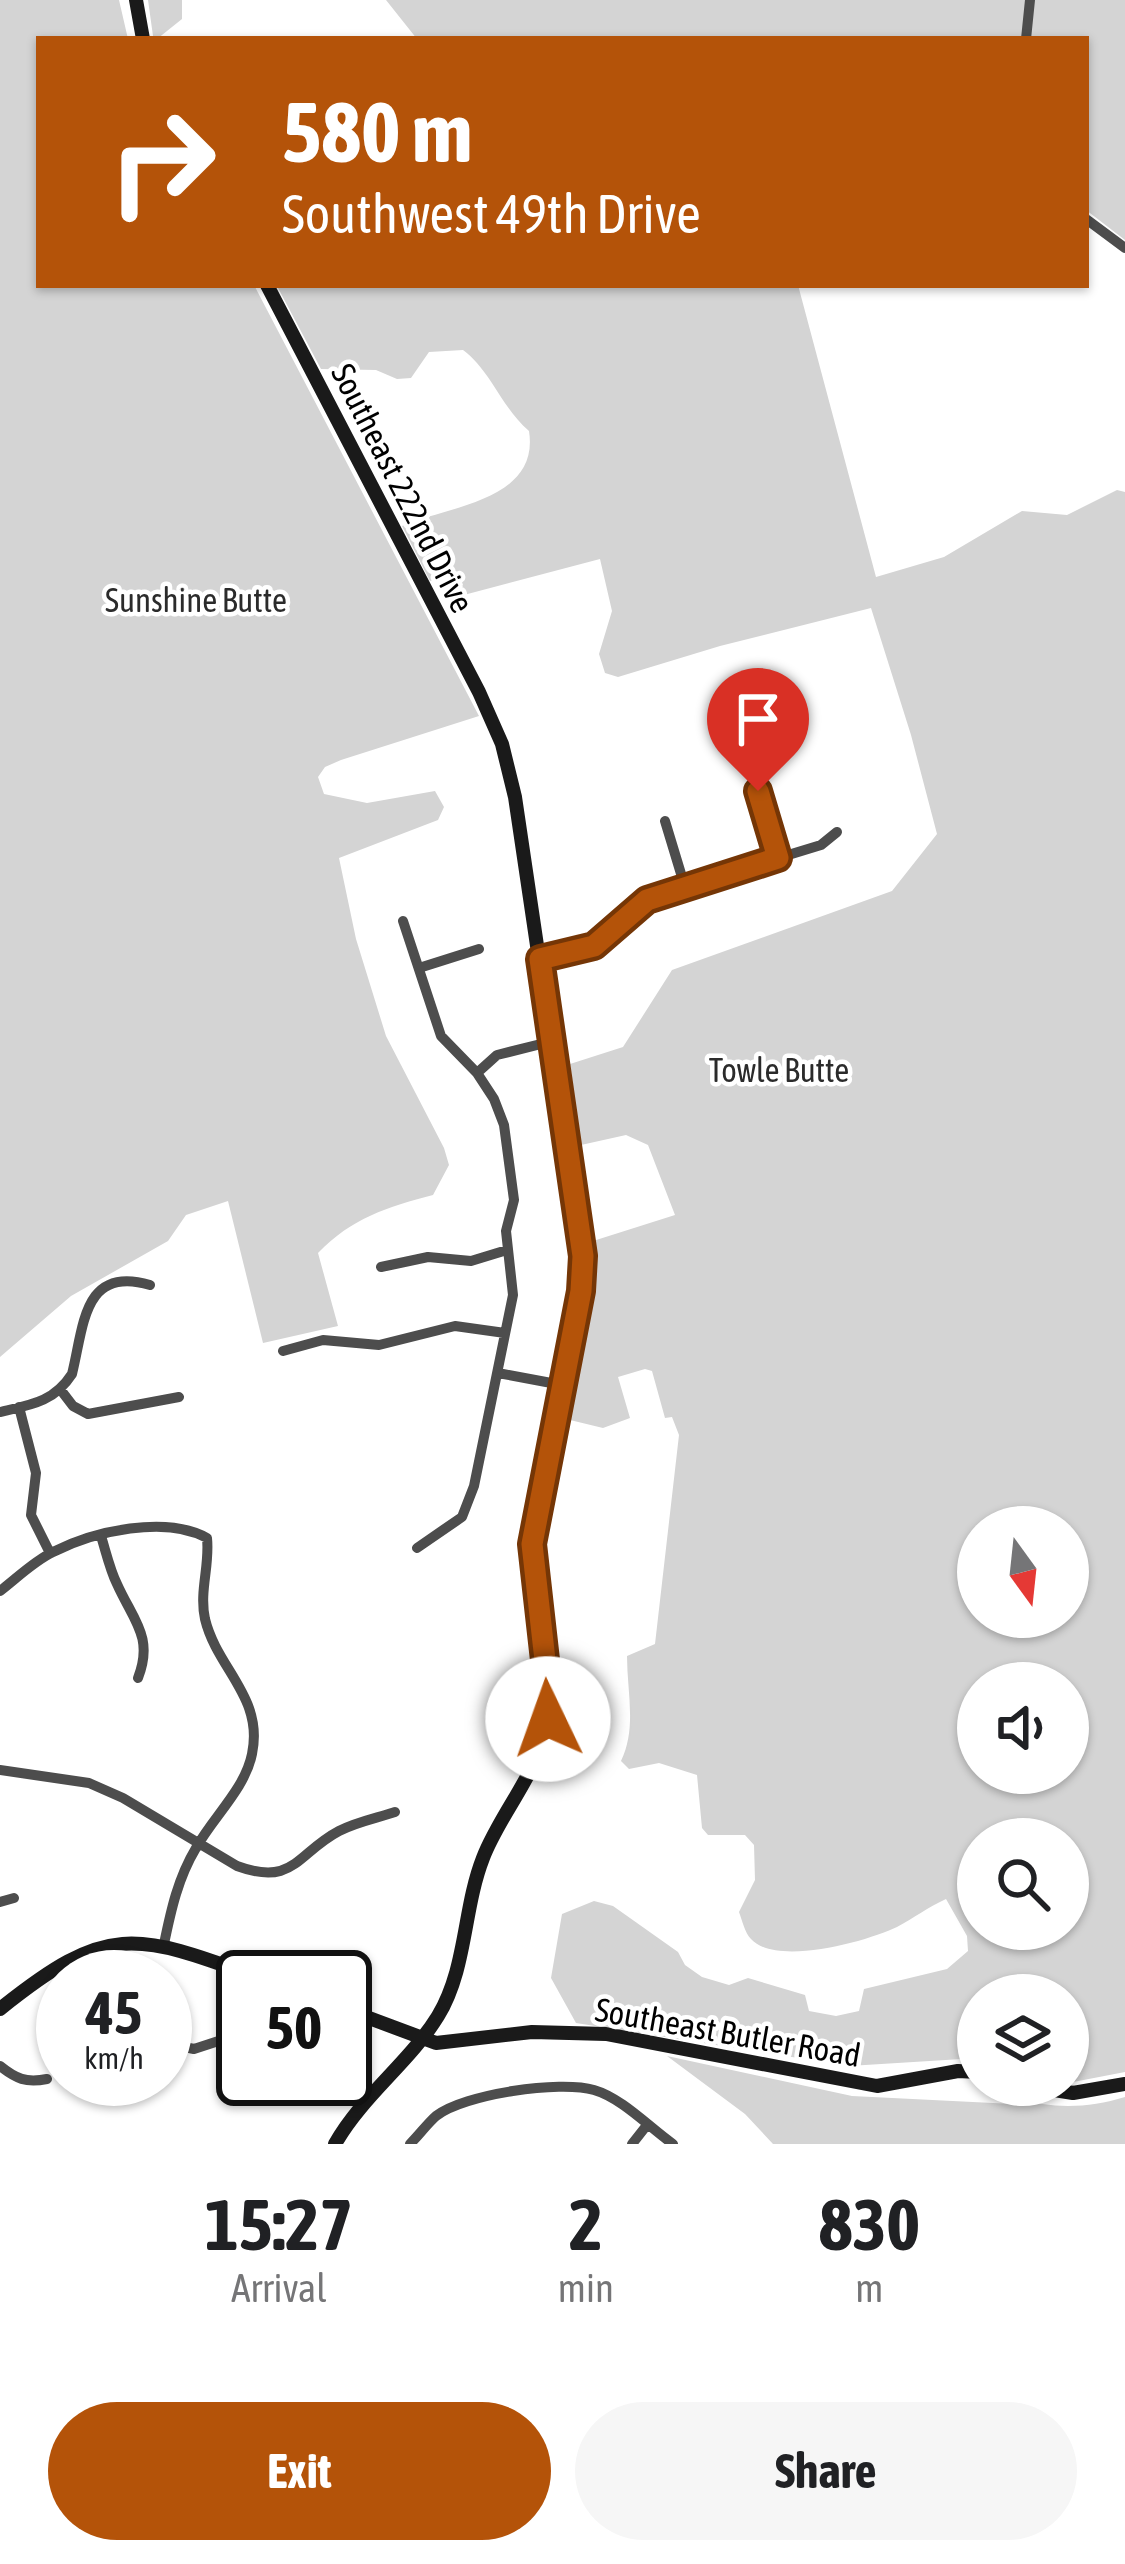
<!DOCTYPE html>
<html lang="en">
<head>
<meta charset="utf-8">
<style>
	body { margin:0; font-family:"Asap Condensed",sans-serif; background:#f6f6f6; color:#202124; height:100vh; display:flex; flex-direction:column; font-size:45px; white-space:nowrap }
	* { box-sizing:border-box; margin:0 }
	p { font-size:39px; color:#757577 }
	.icon { flex:none; width:66px; height:66px; fill:none; stroke:currentColor; stroke-width:2; stroke-linecap:round; stroke-linejoin:round }
	.map { position:relative; height:2144px; overflow:hidden }
	.side { display:flex; flex-direction:column; background:#fff; flex:1 }
	.side>* { flex:none }
	.hud { position:absolute; left:36px; top:36px; width:1053px; height:252px; border-radius:0px; box-shadow:0 3px 9px #0004; background:#b45309; color:#fff; overflow:hidden }
	.needle { width:78px; rotate:165deg }
	.controls { position:absolute; left:957px; top:1506px; display:grid; gap:24px }
	.controls a { display:grid; place-items:center; width:132px; height:132px; border-radius:50%; background:#fff; box-shadow:0 3px 9px #0004; font-size:60px }
	.speed { position:absolute; left:36px; top:1950px; display:flex; gap:24px; font-size:60px; font-weight:700; text-align:center }
	.speed>* { display:grid; place-content:center; width:156px; height:156px; border-radius:50%; background:#fff; box-shadow:0 3px 9px #0004; line-height:1 }
	.speed small { font-size:30px; font-weight:400 }
	.speed .limit { border:6px solid #111; border-radius:18px; background:#fff; color:#111 }
	.pin { position:absolute; display:grid; place-items:center; width:102px; height:102px; color:#fff; margin:-123px -51px; border-radius:50% 50% 50% 0; rotate:-45deg; box-shadow:0 0 12px #0007 }
	.pin .icon { rotate:45deg }
	.me { position:absolute; width:132px; margin:-66px; rotate:357deg; stroke-linejoin:round; filter:drop-shadow(0 0 9px #0008) }
	.turn { display:flex; align-items:center; gap:42px; height:252px; padding:0 48px; font-size:54px }
	.turn .icon { width:156px; height:156px; stroke-width:2.5 }
	.turn b { display:block; font-size:84px; line-height:102px }
	.eta { display:flex; justify-content:space-evenly; align-items:center; height:204px; text-align:center }
	.eta b { font-size:72px; font-weight:700; line-height:84px }
	.cta { display:flex; gap:24px; margin-top:auto; padding:24px 48px }
	.cta a { flex:1; height:138px; border-radius:72px; background:#b45309; color:#fff; font-size:48px; font-weight:700; line-height:138px; text-align:center }
	.cta a+a { background:#f6f6f6; color:#202124 }
	.map>svg:first-child { display:block }
	.green { fill:#d4d4d4; fill-rule:evenodd }
	.lines { fill:none; stroke-linecap:round; stroke-linejoin:round }
	.street { stroke:#4d4d4d; stroke-width:10 }
	.secondary { stroke:#1a1a1a; stroke-width:14 }
	.route-casing { stroke:#753606; stroke-width:30 }
	.route { stroke:#b45309; stroke-width:21 }
	.labels { text-anchor:middle; stroke-width:9; stroke-linejoin:round; paint-order:stroke }
	.street-label { font-size:33px; fill:#000; stroke:#fff }
	.park-label { font-size:33px; fill:#2b2b2b; stroke:#fff }
</style>
</head>
<body>
<div class="map">
<svg width="1125" height="2144" viewBox="0 0 1125 2144">
	<rect width="100%" height="100%" fill="#fff"/>
	<path class="green" d="M0,0H119L128,39H39V285H254L479,716L341,760L325,767L318,777L324,794L367,803L435,791L444,807L438,820L339,858L356,939L386,1036L444,1148L449,1165L433,1195C387,1207 352,1218 318,1253L338,1326L263,1343L228,1201L186,1215L168,1241L71,1296L0,1357Z
		M148,0H182V19L157,39L153,36Z
		M386,0H1125V240L1086,210V39H417Z
		M287,285H798L876,577L944,557L1022,511L1067,515L1117,490L1125,492V2072L1068,2083V1995H978V2058L849,2066L576,2023L551,1978L562,1914L594,1901L613,1906L678,1952L685,1965L702,1977L729,1985L748,1978L805,1995L809,2011L836,2016L859,2011L864,1989L947,1969L968,1951L967,1936L946,1899C928,1907 914,1918 897,1927C868,1941 776,1967 751,1939C745,1933 742,1920 739,1912L755,1880L754,1845L745,1835H708L702,1828L697,1775L659,1763L629,1769L621,1761C637,1728 627,1692 627,1656L655,1644L679,1435L672,1417L665,1418L652,1371L645,1369L618,1377L630,1418L603,1428L570,1420L591,1299L593,1241L675,1215L648,1145L626,1135L581,1145L570,1064L623,1047L672,970L892,891L937,834L911,735L871,608L720,646L618,677L605,673L599,654L612,611L600,559L445,600L435,580L430,581L402,526C448,506 540,501 529,431C501,407 492,372 463,350L429,352L411,378L397,379L376,370L321,369L278,288ZM978,1527H1068V1617H978ZM978,1683H1068V1773H978ZM978,1839H1068V1929H978Z
		M667,2056L852,2096L1013,2104L1012,2097C1050,2109 1086,2109 1125,2097V2144H773L745,2114Z"/>
	<g class="lines">
		<path class="street" d="M1026,39L1030,0
			M1086,219L1125,248
			M758,791L778,858
			M665,821L685,887
			M403,921L441,1036L477,1073L494,1099L504,1125L514,1200L506,1231L513,1295L474,1486L462,1517L417,1548
			M540,960L594,946L635,908L661,894L821,845L837,832
			M419,968L479,949
			M477,1073L497,1055L553,1041
			M381,1267L428,1257L471,1261L507,1250
			M283,1351L323,1340L379,1345L455,1326L505,1333
			M498,1373L562,1385
			M60,1389L73,1406L88,1414L179,1397
			M19,1407L36,1473L31,1515L50,1553
			M0,1412C31,1405 54,1402 72,1374C84,1326 83,1265 150,1285
			M101,1536C106,1552 110,1570 117,1584C133,1620 154,1637 138,1678
			M0,1591C17,1578 34,1561 53,1552C94,1531 166,1515 207,1538C210,1566 199,1591 205,1619C217,1669 264,1697 252,1754C245,1789 213,1817 196,1848C178,1878 171,1910 164,1944
			M0,1770L89,1783L123,1798L237,1866C294,1887 297,1853 339,1831C356,1822 377,1818 395,1812
			M0,1902L14,1898
			M170,2044L194,2049L243,2033
			M0,2066C16,2079 26,2083 47,2079
			M410,2144C419,2135 427,2124 436,2116C464,2094 560,2080 594,2090C622,2098 650,2128 673,2144
			M632,2144L647,2125"/>
		<path class="secondary" d="M136,0L143,39
			M267,285L479,692L502,744L515,797L583,1256C583,1346 548,1437 534,1526C525,1590 555,1653 548,1717C542,1769 501,1811 483,1858C463,1909 467,1968 438,2016C409,2063 363,2095 335,2144
			M0,2009C107,1923 134,1932 257,1977
			M345,2009L436,2043L532,2032L606,2034L877,2086L958,2071L978,2072
			M1023,2085L1073,2093L1125,2084"/>
	</g>
	<g class="lines">
		<g class="route-casing">
			<path id="route" d="M548,1719V1687L532,1544L581,1291L583,1256L540,959L594,946L647,900L778,858L758,791"/>
		</g>
		<use href="#route" class="route"/>
	</g>
	<g class="labels">
		<g class="street-label">
			<text transform="translate(403 488) rotate(63)" y="12">Southeast 222nd Drive</text>
			<text transform="translate(728 2032) rotate(10)" y="12">Southeast Butler Road</text>
		</g>
		<g class="park-label">
			<text x="196" y="612">Sunshine Butte</text>
			<text x="779" y="1082">Towle Butte</text>
		</g>
	</g>
</svg>
<div class="controls">
<a><svg class="needle" viewBox="-14 -14 28 28"><path d="M0-13l5 13h-10z" fill="#e53935"/><path d="M0 13l5-13h-10z" fill="#757577"/></svg></a>
<a><svg class="icon" aria-label="sound" viewBox="0 0 24 24"><path d="M4 9h4l5-4v14l-5-4H4zM17 9q2 3 0 6"/></svg></a>
<a><svg class="icon" aria-label="search" viewBox="0 0 24 24"><circle cx="10" cy="10" r="6"/><path d="M15 15l6 6"/></svg></a>
<a><svg class="icon" aria-label="layers" viewBox="0 0 24 24"><path d="M12 4l9 5-9 5-9-5zM3 14l9 5 9-5"/></svg></a>
</div>
<div class="speed"><div>45<small>km/h</small></div><div class="limit">50</div></div>
<div class="pin" style="left:758px;top:791px;background:#d93025"><svg class="icon" aria-label="arrive" viewBox="0 0 24 24"><path d="M6 21V4h12l-3 4 3 4H6"/></svg></div>
<svg class="me" style="left:548px;top:1719px" viewBox="-20 -20 40 40"><circle r="19" fill="#fff"/><path d="M0-13L10 11 0 6-10 11z" fill="#b45309"/></svg>
<div class="hud">
<div class="turn"><svg class="icon" aria-label="right" viewBox="0 0 24 24"><path d="M7 20v-9h11M14 6l5 5-5 5"/></svg><div><b>580 m</b>Southwest 49th Drive</div></div>
</div>
</div>
<section class="side">
<div class="eta">
<div><b>15:27</b><p>Arrival</p></div>
<div><b>2</b><p>min</p></div>
<div><b>830</b><p>m</p></div>
</div>
<div class="cta"><a>Exit</a><a>Share</a></div>
</section>
</body>
</html>
